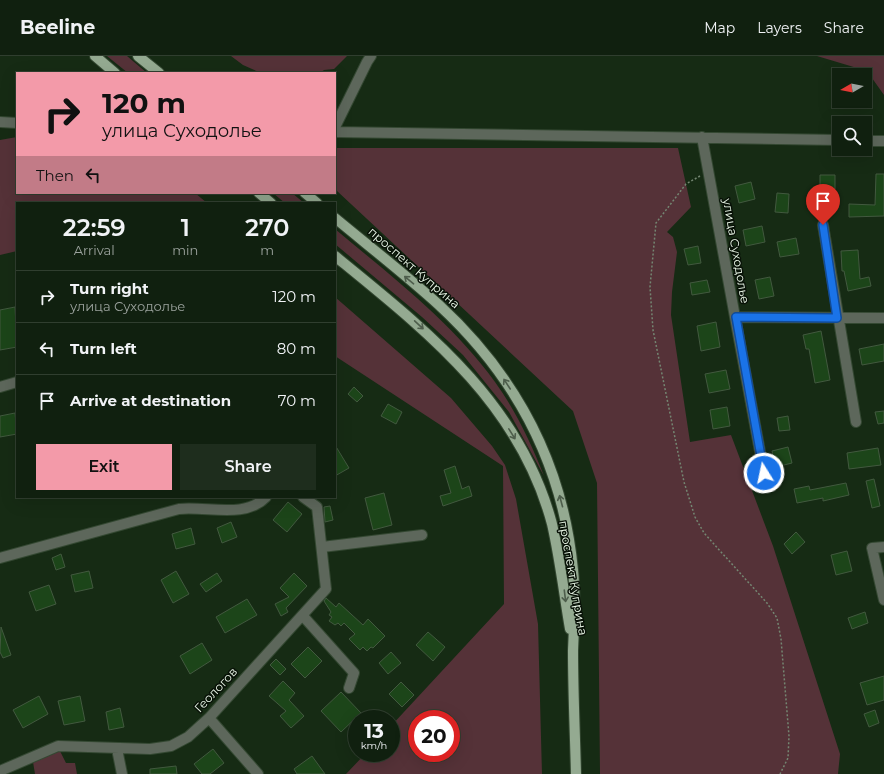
<!DOCTYPE html>
<html lang="en">
<head>
<meta charset="utf-8">
<style>
	body { margin:0; font-family:Montserrat,sans-serif; background:#1e2d1d; color:#f1f3f6; height:100vh; display:flex; flex-direction:column; font-size:15px; white-space:nowrap }
	* { box-sizing:border-box; margin:0 }
	p { font-size:13px; color:#9ca39e }
	.icon { flex:none; width:22px; height:22px; fill:none; stroke:currentColor; stroke-width:2; stroke-linecap:round; stroke-linejoin:round }
	.map { position:relative; flex:1; overflow:hidden }
	.sheet { position:absolute; left:16px; top:146px; width:320px; height:296px; display:flex; flex-direction:column; background:#10200f; border-radius:0px; box-shadow:0 4px 16px #0002,0 0 0 1px #303e2f }
	.sheet>* { flex:none }
	.top-card { position:absolute; left:16px; top:16px; width:320px; height:122px; border-radius:0px; box-shadow:0 4px 16px #0002,0 0 0 1px #303e2f; background:#f39aa9; color:#111; overflow:hidden }
	.needle { width:26px; rotate:261deg }
	.tools { position:absolute; left:832px; top:12px; display:grid; gap:8px }
	.tools a { display:grid; place-items:center; width:40px; height:40px; border-radius:0px; background:#10200f; box-shadow:0 4px 16px #0002,0 0 0 1px #303e2f; font-size:20px }
	.speed { position:absolute; left:348px; top:654px; display:flex; gap:8px; font-size:20px; font-weight:700; text-align:center }
	.speed>* { display:grid; place-content:center; width:52px; height:52px; border-radius:50%; background:#10200f; box-shadow:0 4px 16px #0002,0 0 0 1px #303e2f; line-height:1 }
	.speed small { font-size:10px; font-weight:400 }
	.speed .limit { border:6px solid #d22; background:#fff; color:#111 }
	.pin { position:absolute; display:grid; place-items:center; width:34px; height:34px; color:#fff; margin:-41px -17px; border-radius:50% 50% 50% 0; rotate:-45deg; box-shadow:0 0 4px #0007 }
	.pin .icon { rotate:45deg }
	.me { position:absolute; width:44px; margin:-22px; rotate:350deg; stroke-linejoin:round; filter:drop-shadow(0 0 3px #0008) }
	.turn { display:flex; align-items:center; gap:14px; height:84px; padding:0 20px; font-size:18px }
	.turn .icon { width:52px; height:52px; stroke-width:2.5 }
	.turn b { display:block; font-size:28px; line-height:34px }
	.then { display:flex; align-items:center; height:38px; padding:0 20px; background:#0003; gap:8px; font-size:15px }
	.eta { display:flex; justify-content:space-evenly; align-items:center; height:68px; text-align:center }
	.eta b { font-size:24px; font-weight:600; line-height:28px }
	.button { display:flex; gap:8px; margin-top:auto; padding:8px 20px }
	.button a { flex:1; height:46px; border-radius:0px; background:#f39aa9; color:#111; font-size:16px; font-weight:600; line-height:46px; text-align:center }
	.button a+a { background:#1e2d1d; color:#f1f3f6 }
	ul { padding:0; list-style:none }
	li { display:flex; align-items:center; gap:12px; height:52px; padding:0 20px; border-top:1px solid #303e2f }
	li div { flex:1 }
	li b { display:block; font-size:15px }
	li em { font-style:normal }
	header { display:flex; align-items:center; gap:24px; box-sizing:border-box; height:56px; padding:0 20px; background:#10200f; border-bottom:1px solid #303e2f }
	header strong { font-size:19px }
	nav { display:flex; gap:22px; margin-inline-start:auto; font-size:14px }
	.map>svg:first-child { display:block }
	.green { fill:#553238; fill-rule:evenodd }
	.building { fill:#1c4519; stroke:#42593f }
	.lines { fill:none; stroke-linecap:round; stroke-linejoin:round }
	.minor-casing { stroke:#344832; stroke-width:12 }
	.major-casing { stroke:#344832; stroke-width:12 }
	.path { stroke:#748672; stroke-width:1.5; stroke-dasharray:2 2; stroke-linecap:butt }
	.minor { stroke:#5d675b; stroke-width:10 }
	.major { stroke:#94aa91; stroke-width:10 }
	.oneway { stroke:#4e5e4c }
	.route-casing { stroke:#114b97; stroke-width:10 }
	.route { stroke:#1a73e8; stroke-width:7 }
	.labels { text-anchor:middle; stroke-width:3; stroke-linejoin:round; paint-order:stroke }
	.street-label { font-size:12px; fill:#ecfaea; stroke:#081107 }
</style>
</head>
<body>
<header>
<strong>Beeline</strong>
<nav><a>Map</a><a>Layers</a><a>Share</a></nav>
</header>
<div class="map">
<svg width="884" height="718" viewBox="0 0 884 718">
	<rect width="100%" height="100%" fill="#162b14"/>
	<path class="green" d="M107,0H127L147,17H128Z
		M231,0H347L334,13L324,14L320,17H261L243,9Z
		M817,0H884V39L867,15Z
		M17,81V137H195L207,147H17V195L0,199V84Z
		M335,92H678L691,151L667,176L673,181L677,196L672,236L671,259L690,386L731,379L773,490L840,698L838,718H600L597,427L573,355L337,135L335,130Z
		M273,137H292L304,147H285Z
		M335,173C391,220 452,266 495,326C516,355 531,387 544,420L509,356L463,299L422,261L335,188Z
		M335,241L451,342L492,390L505,409L516,443L538,568L542,718H346L366,697H391V670L504,548L503,410L335,300ZM417,663H451V697H417Z
		M60,695L66,707H75L77,718H35L33,706Z"/>
	<path class="building" d="M876,118H884V160L849,161V148L875,149Z
		M820,119H835V133L820,134Z
		M751,126L755,143L739,147L735,130Z
		M777,137L789,138L788,157L775,156Z
		M762,170L765,186L746,190L743,174Z
		M796,182L799,198L780,201L777,186Z
		M698,190L701,207L688,209L684,193Z
		M858,194L860,223L869,221L871,230L848,235L844,215H842L841,195Z
		M770,221L774,240L759,243L755,224Z
		M707,224L710,236L692,239L690,227Z
		M15,251L17,291L0,294V254Z
		M716,266L720,291L701,295L697,270Z
		M821,275L830,324L815,327L809,293H806L803,279Z
		M884,288V305L862,309L859,293Z
		M726,314L730,333L709,337L705,318Z
		M354,331L363,340L357,346L348,338Z
		M388,348L402,356L396,368L381,360Z
		M727,351L730,370L713,373L710,354Z
		M884,355V367L878,368L875,356Z
		M15,357L17,378L0,381V360Z
		M788,360L790,374L779,375L777,362Z
		M335,389L349,412L335,420Z
		M788,391L792,407L776,411L772,395Z
		M878,392L881,409L849,413L847,397Z
		M455,410L462,433L469,430L472,440L443,450L440,440L451,437L444,414Z
		M874,423L880,450L872,452L866,425Z
		M846,427L849,439L823,445V442L797,447L794,433L809,430L810,434Z
		M384,437L392,469L373,474L365,442Z
		M288,446L302,458L287,476L273,464Z
		M330,450L333,464L325,466L324,451Z
		M231,466L237,481L222,487L217,472Z
		M191,472L195,488L176,493L172,478Z
		M796,476L805,486L792,498L784,488Z
		M847,495L852,515L836,519L831,499Z
		M61,498L65,511L56,514L52,502Z
		M89,515L93,532L75,536L71,519Z
		M176,515L189,538L173,547L161,524Z
		M217,517L222,525L206,536L200,528Z
		M294,517L307,530L286,552L288,556L281,560L275,548L289,541L280,532Z
		M49,529L56,548L36,555L29,536Z
		M326,542L336,551L339,547L363,569L368,563L385,580L373,592L371,591L367,595L363,591L360,594L349,583L355,578L344,567L341,570L338,567L335,569L329,565L332,561L329,559L331,556L324,545Z
		M247,543L257,559L225,577L216,561Z
		M865,556L868,567L852,573L848,562Z
		M1,571L11,599L3,602L0,596Z
		M428,576L445,591L433,605L416,589Z
		M202,587L212,604L190,618L180,600Z
		M308,591L322,605L305,622L291,608Z
		M391,596L401,607L388,618L379,607Z
		M276,603L286,613L280,619L270,609Z
		M884,620V644L867,649L860,627Z
		M283,625L295,637L289,644L304,660L291,672L280,660L286,655L269,640Z
		M401,626L414,639L402,651L389,638Z
		M341,636L361,657L341,676L321,655Z
		M39,640L48,658L23,672L13,654Z
		M80,640L85,665L64,669L58,645Z
		M120,652L124,671L109,674L106,656Z
		M875,654L879,667L869,671L864,658Z
		M213,693L224,707L210,718H202L194,708Z
		M312,700L325,718H297L294,713Z
		M176,710L177,718H150V713Z"/>
	<g class="lines">
		<g class="minor-casing">
			<path id="minor" d="M0,66L17,67
				M335,71L367,6L371,0
				M335,76L839,84
				M702,81L735,261L884,262
				M865,85H884
				M823,169L856,366
				M735,261L764,417
				M0,331L17,326
				M322,491L422,479
				M884,491L872,492L884,544
				M0,502L179,453C208,450 245,463 266,441
				M303,560L354,617L349,632
				M209,662L258,718
				M117,693L122,718
				M0,715L58,690L150,693L171,690L188,681L209,662L326,533L317,451L303,441"/>
		</g>
		<g class="major-casing">
			<path id="major" d="M95,0L115,17
				M138,0L159,17
				M259,137L271,147
				M305,137L317,147
				M335,162C370,191 406,219 439,249C517,321 563,409 573,514C576,541 574,568 573,595C573,636 575,677 576,718
				M335,200C427,275 520,347 552,468C560,503 564,538 570,573"/>
		</g>
		<path class="path" d="M700,120L686,128L656,167L650,231L653,274L684,426L695,461L704,477L767,547L777,562L781,583L789,680L788,702L780,718"/>
		<use href="#minor" class="minor"/>
		<use href="#major" class="major"/>
	</g>
	<defs><path id="oneway-shaft" d="M-6 0H5M1.5-3L5.5 0L1.5 3" fill="none" stroke-width="1.6" stroke-linecap="round" stroke-linejoin="round"/></defs>
	<g class="oneway">
		<use href="#oneway-shaft" transform="translate(409 224) rotate(-140)"/>
		<use href="#oneway-shaft" transform="translate(419 269) rotate(43)"/>
		<use href="#oneway-shaft" transform="translate(507 328) rotate(-123)"/>
		<use href="#oneway-shaft" transform="translate(512 378) rotate(58)"/>
		<use href="#oneway-shaft" transform="translate(561 445) rotate(-105)"/>
		<use href="#oneway-shaft" transform="translate(565 540) rotate(83)"/>
	</g>
	<g class="lines">
		<g class="route-casing">
			<path id="route" d="M764,417L736,261L837,262L823,169"/>
		</g>
		<use href="#route" class="route"/>
	</g>
	<g class="labels">
		<g class="street-label">
			<text transform="translate(736 195) rotate(80)" y="4">улица Суходолье</text>
			<text transform="translate(414 212) rotate(41)" y="4">проспект Куприна</text>
			<text transform="translate(573 522) rotate(80)" y="4">проспект Куприна</text>
			<text transform="translate(216 634) rotate(-47)" y="4">Геологов</text>
		</g>
	</g>
</svg>
<div class="tools">
<a><svg class="needle" viewBox="-14 -14 28 28"><path d="M0-13l5 13h-10z" fill="#e53935"/><path d="M0 13l5-13h-10z" fill="#9ca39e"/></svg></a>
<a><svg class="icon" aria-label="search" viewBox="0 0 24 24"><circle cx="10" cy="10" r="6"/><path d="M15 15l6 6"/></svg></a>
</div>
<div class="speed"><div>13<small>km/h</small></div><div class="limit">20</div></div>
<div class="pin" style="left:823px;top:169px;background:#d93025"><svg class="icon" aria-label="arrive" viewBox="0 0 24 24"><path d="M6 21V4h12l-3 4 3 4H6"/></svg></div>
<svg class="me" style="left:764px;top:417px" viewBox="-20 -20 40 40"><circle r="17" fill="#1a73e8" stroke="#fff" stroke-width="3"/><path d="M0-11L8 9 0 5-8 9z" fill="#fff"/></svg>
<div class="top-card">
<div class="turn"><svg class="icon" aria-label="right" viewBox="0 0 24 24"><path d="M7 20v-9h11M14 6l5 5-5 5"/></svg><div><b>120 m</b>улица Суходолье</div></div>
<div class="then">Then<svg class="icon" aria-label="left" viewBox="0 0 24 24"><path d="M17 20v-9H6M10 6l-5 5 5 5"/></svg></div>
</div>
<section class="sheet">
<div class="eta">
<div><b>22:59</b><p>Arrival</p></div>
<div><b>1</b><p>min</p></div>
<div><b>270</b><p>m</p></div>
</div>
<ul>
<li><svg class="icon" aria-label="right" viewBox="0 0 24 24"><path d="M7 20v-9h11M14 6l5 5-5 5"/></svg><div><b>Turn right</b><p>улица Суходолье</p></div><em>120 m</em></li>
<li><svg class="icon" aria-label="left" viewBox="0 0 24 24"><path d="M17 20v-9H6M10 6l-5 5 5 5"/></svg><div><b>Turn left</b></div><em>80 m</em></li>
<li><svg class="icon" aria-label="arrive" viewBox="0 0 24 24"><path d="M6 21V4h12l-3 4 3 4H6"/></svg><div><b>Arrive at destination</b></div><em>70 m</em></li>
</ul>
<div class="button"><a>Exit</a><a>Share</a></div>
</section>
</div>
</body>
</html>
